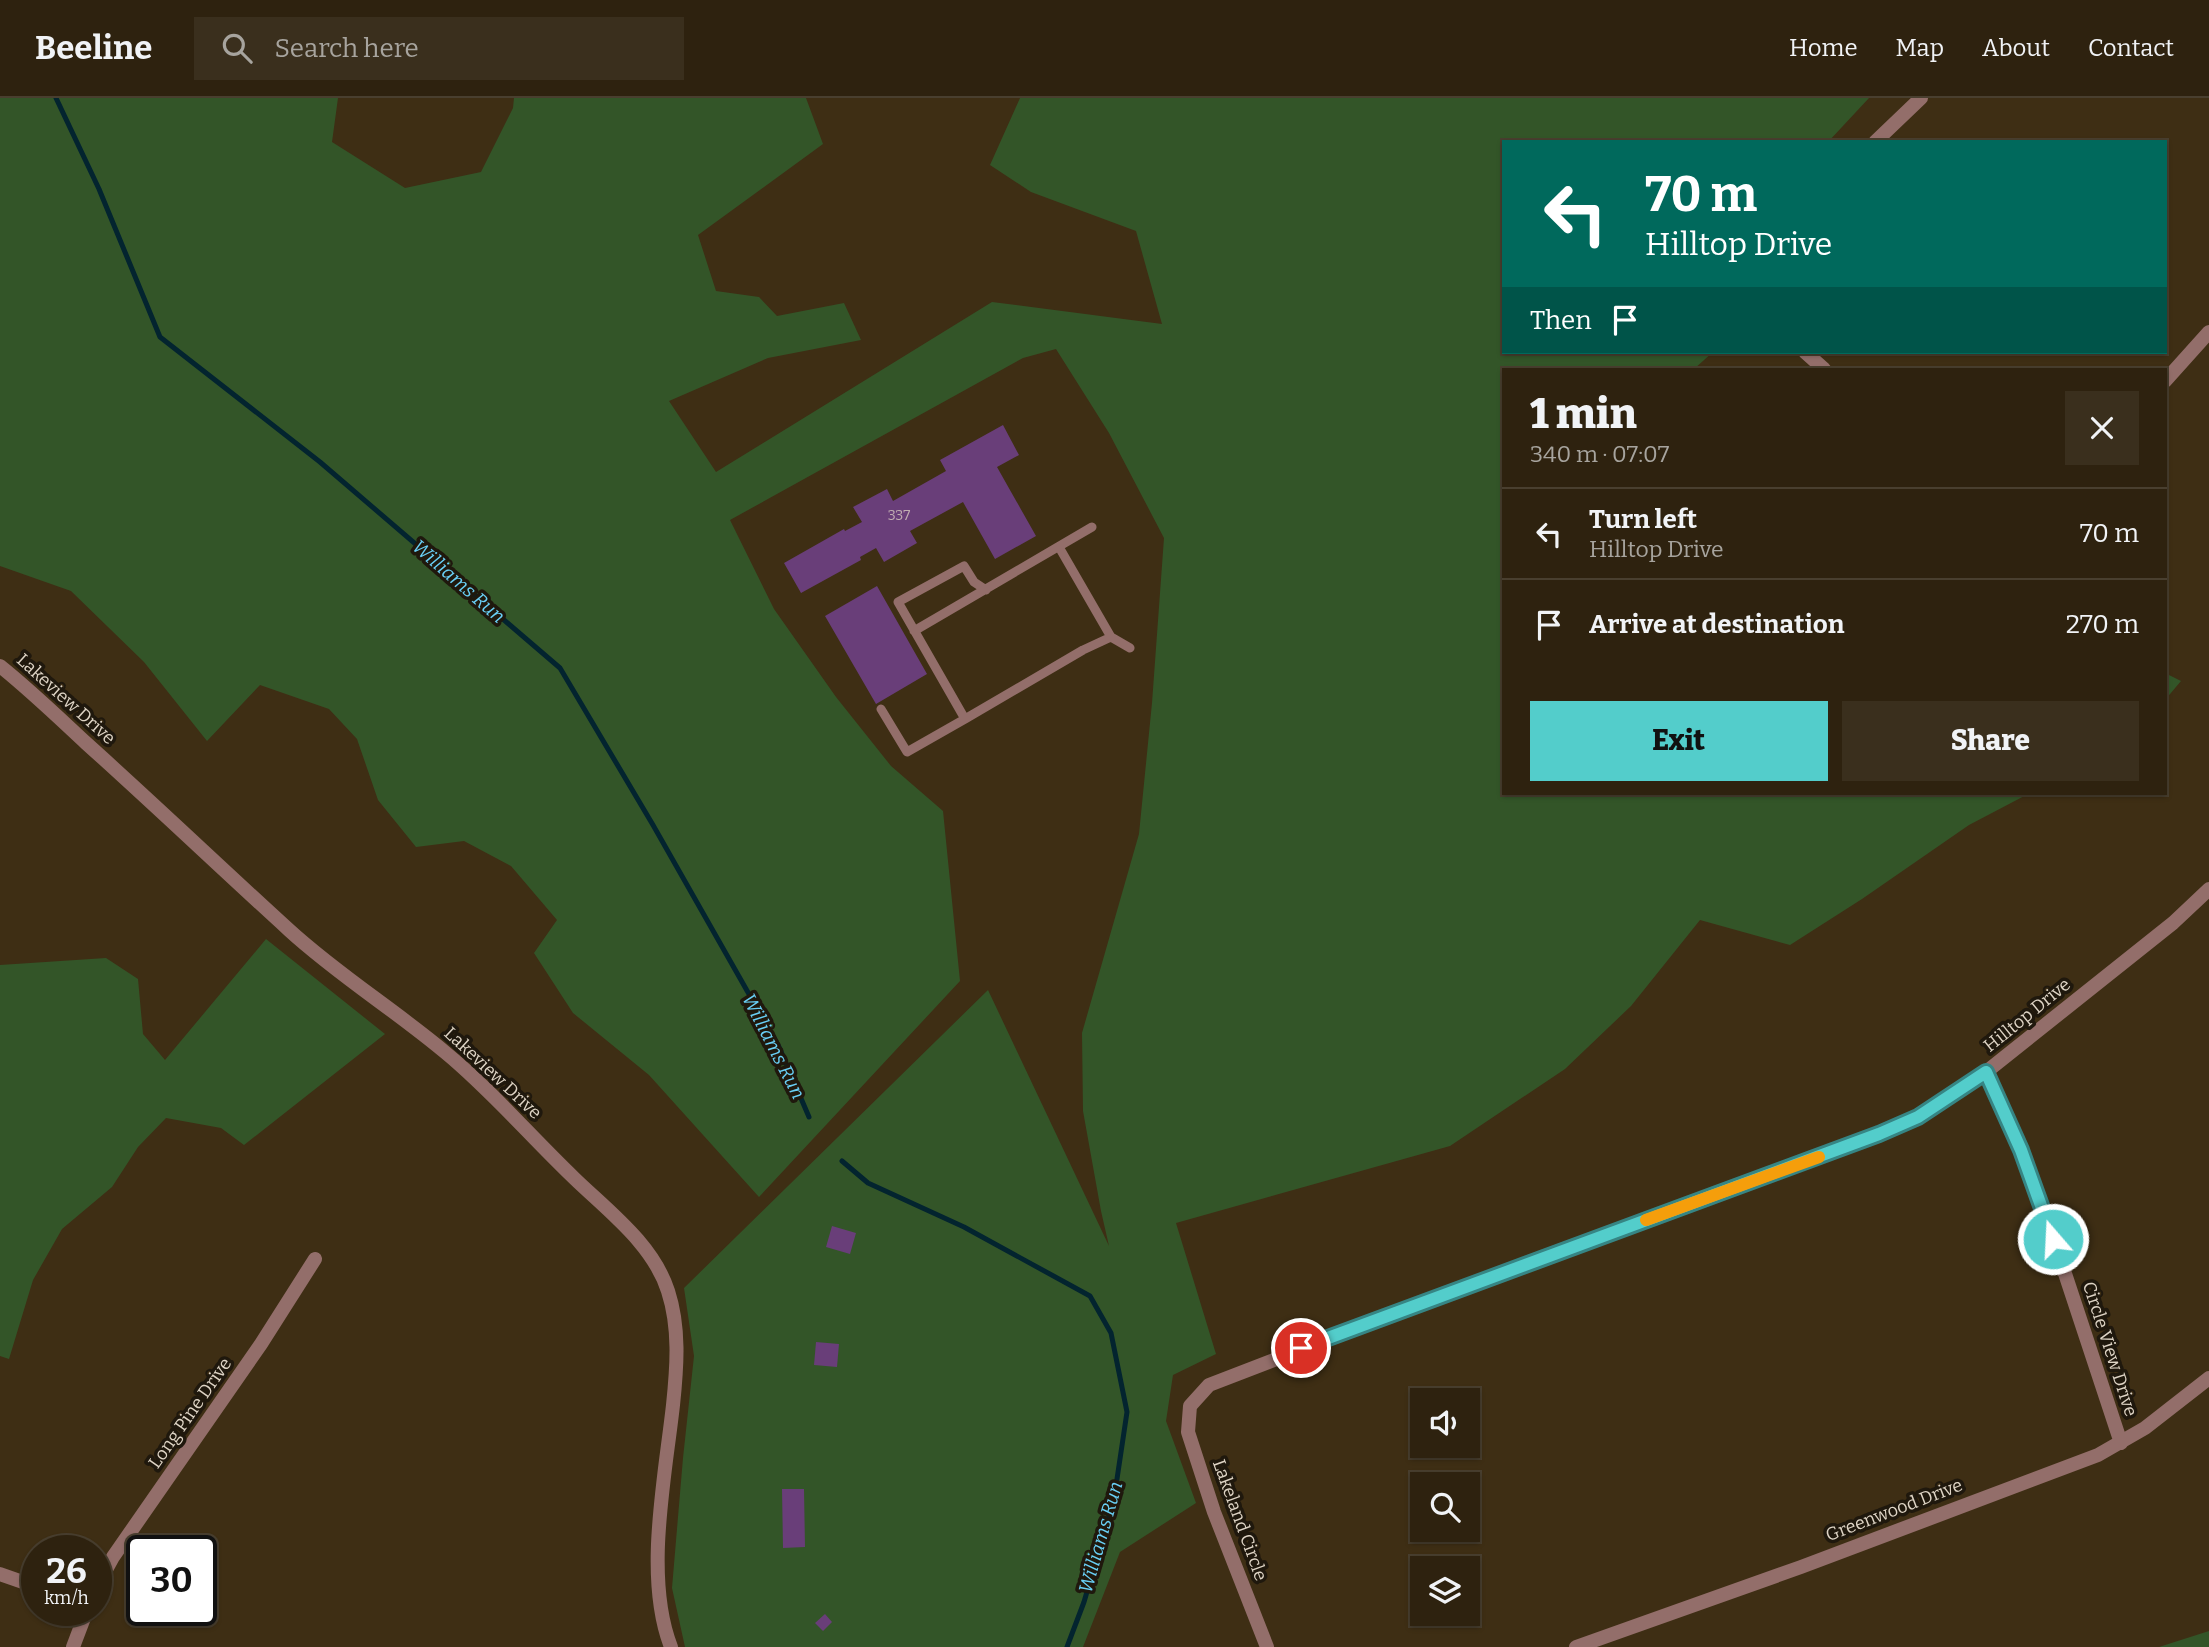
<!DOCTYPE html>
<html lang="en">
<head>
<meta charset="utf-8">
<style>
	body { margin:0; font-family:Bitter,serif; background:#3a2f1d; color:#f1f3f6; height:100vh; display:flex; flex-direction:column; font-size:26px; white-space:nowrap }
	* { box-sizing:border-box; margin:0 }
	p { font-size:23px; color:#a7a49e }
	.icon { flex:none; width:38px; height:38px; fill:none; stroke:currentColor; stroke-width:2; stroke-linecap:round; stroke-linejoin:round }
	.map { position:relative; flex:1; overflow:hidden }
	.panel { position:absolute; left:1502px; top:270px; width:665px; height:427px; display:flex; flex-direction:column; background:#2e220f; border-radius:0px; box-shadow:0 2px 5px #0004,0 0 0 2px #493f2f }
	.panel>* { flex:none }
	.top-card { position:absolute; left:1502px; top:42px; width:665px; height:214px; border-radius:0px; box-shadow:0 2px 5px #0004,0 0 0 2px #493f2f; background:#00695c; color:#fff; overflow:hidden }
	.buttons { position:absolute; left:1410px; top:1290px; display:grid; gap:14px }
	.buttons a { display:grid; place-items:center; width:70px; height:70px; border-radius:0px; background:#2e220f; box-shadow:0 2px 5px #0004,0 0 0 2px #493f2f; font-size:35px }
	.speed { position:absolute; left:21px; top:1437px; display:flex; gap:14px; font-size:35px; font-weight:700; text-align:center }
	.speed>* { display:grid; place-content:center; width:91px; height:91px; border-radius:50%; background:#2e220f; box-shadow:0 2px 5px #0004,0 0 0 2px #493f2f; line-height:1 }
	.speed small { font-size:18px; font-weight:400 }
	.speed .limit { border:4px solid #111; border-radius:10px; background:#fff; color:#111 }
	.pin { position:absolute; display:grid; place-items:center; width:60px; height:60px; color:#fff; margin:-30px; border:4px solid #fff; border-radius:50%; box-shadow:0 2px 7px #0007 }
	.me { position:absolute; width:77px; margin:-38px; rotate:341deg; stroke-linejoin:round; filter:drop-shadow(0 0 5px #0008) }
	.turn { display:flex; align-items:center; gap:24px; height:147px; padding:0 28px; font-size:32px }
	.turn .icon { width:91px; height:91px; stroke-width:2.5 }
	.turn b { display:block; font-size:49px; line-height:60px }
	.then { display:flex; align-items:center; height:66px; padding:0 28px; background:#0003; gap:14px; font-size:26px }
	.round { display:grid; place-items:center; flex:none; width:74px; height:74px; border-radius:0px; background:#3a2f1d }
	.headline { display:flex; align-items:center; justify-content:space-between; height:119px; padding:0 28px }
	h1 { font-size:42px; font-weight:800; line-height:52px }
	.cta { display:flex; gap:14px; margin-top:auto; padding:14px 28px }
	.cta a { flex:1; height:80px; border-radius:0px; background:#53cdcb; color:#111; font-size:28px; font-weight:800; line-height:80px; text-align:center }
	.cta a+a { background:#3a2f1d; color:#f1f3f6 }
	ul { padding:0; list-style:none }
	li { display:flex; align-items:center; gap:21px; height:91px; padding:0 28px; border-top:2px solid #493f2f }
	li div { flex:1 }
	li b { display:block; font-size:26px }
	li em { font-style:normal }
	header { display:flex; align-items:center; gap:42px; box-sizing:border-box; height:98px; padding:0 35px; background:#2e220f; border-bottom:2px solid #493f2f }
	header strong { font-size:33px }
	nav { display:flex; gap:38px; margin-inline-start:auto; font-size:24px }
	.search { width:490px; height:63px; background:#3a2f1d; display:flex; align-items:center; gap:18px; box-sizing:border-box; padding:0 24px; border-radius:0px; color:#a7a49e; font-size:26px }
	.map>svg:first-child { display:block }
	.green { fill:#335528 }
	.lines { fill:none; stroke-linecap:round; stroke-linejoin:round }
	.stream { stroke:#03242f; stroke-width:5 }
	.building { fill:#693e79 }
	.service { stroke:#936e6a; stroke-width:9 }
	.minor { stroke:#936e6a; stroke-width:14 }
	.tertiary { stroke:#936e6a; stroke-width:14 }
	.route-casing { stroke:#368584; stroke-width:18 }
	.route { stroke:#53cdcb; stroke-width:12 }
	.slow { stroke:#f59e0b; stroke-width:12 }
	.labels { text-anchor:middle; stroke-width:7; stroke-linejoin:round; paint-order:stroke }
	.number-label { font-size:14px; fill:#c1aeb2 }
	.street-label { font-size:18px; fill:#ded4c5; stroke:#1f180d }
	.water-label { font-size:19px; font-style:italic; fill:#69cff5; stroke:#1f180d }
</style>
</head>
<body>
<header>
<strong>Beeline</strong>
<div class="search"><svg class="icon" aria-label="search" viewBox="0 0 24 24"><circle cx="10" cy="10" r="6"/><path d="M15 15l6 6"/></svg>Search here</div>
<nav><a>Home</a><a>Map</a><a>About</a><a>Contact</a></nav>
</header>
<div class="map">
<svg width="2209" height="1549" viewBox="0 0 2209 1549">
	<rect width="100%" height="100%" fill="#3e2e14"/>
	<path class="green" d="M0,0H338L332,44L405,90L481,74L513,10L514,0H806L823,46L698,137L716,193L759,199L777,218L844,205L861,242L768,260L669,303L716,374L992,204L1162,226L1136,133L1031,94L990,67L1020,0H1869L1828,44H1503V254H1713L1694,271H1503V695H2030L1969,727L1862,801L1790,847L1700,822L1631,908L1565,971L1450,1048L1176,1125L1216,1256L1173,1277L1166,1323L1196,1405L1120,1454L1083,1549H685L672,1490L683,1360L694,1258L684,1190L988,892L1109,1148L1101,1113L1083,1013L1082,935L1139,736L1152,605L1164,440L1109,335L1056,251L1023,260L730,422L774,511L836,599L891,668L943,713L960,883L759,1099L649,977L573,915L534,855L557,822L511,768L464,743L416,749L378,702L357,641L329,611L260,587L207,643L144,564L71,493L0,468Z
		M2165,575L2181,583L2165,602Z
		M266,841L385,936L244,1047L221,1030L166,1020L138,1049L112,1089L62,1131L33,1182L9,1261L0,1258V867L106,860L138,881L143,936L165,962Z
		M2209,1533V1549H2159Z"/>
	<g class="lines">
		<path class="stream" d="M56,0L99,91L160,239L320,364L560,570L653,727L779,949L809,1019
			M842,1063L868,1085L964,1129L1090,1198L1111,1235L1127,1314L1114,1401L1084,1504L1067,1549"/>
	</g>
	<path class="building" d="M1003,327L1019,357L997,369L1036,438L995,461L963,404L910,433L917,445L884,464L876,450L860,459L861,462L801,495L784,465L844,431L845,433L862,424L853,409L887,391L893,403L946,373L940,362Z
		M877,488L927,576L876,606L825,518Z
		M832,1128L856,1135L850,1156L826,1149Z
		M816,1244L839,1246L837,1269L814,1267Z
		M782,1391H804L805,1449L783,1450Z
		M825,1516L832,1524L823,1533L815,1525Z"/>
	<g class="lines">
		<path class="service" d="M1059,449L1111,539
			M986,492L974,484L964,468L898,504L965,621L1083,552L1111,539L1130,550
			M914,533L1092,429
			M881,611L907,654L965,621"/>
		<path class="minor" d="M1875,44L1921,0
			M1805,254L1824,271
			M2165,283L2209,234
			M1986,974L2021,1052L2045,1115L2121,1345
			M0,1476L37,1489
			M96,1490L113,1459L261,1246L315,1161
			M73,1549L87,1512
			M1267,1549L1214,1414L1188,1334L1190,1308L1209,1287L1556,1154L1832,1054L1918,1019L1986,974L2173,825L2209,791
			M1576,1549L1801,1469L2098,1357L2145,1330L2209,1280"/>
		<path class="tertiary" d="M0,568C30,592 58,619 86,645C155,707 221,770 289,832C338,877 395,912 446,955C492,993 531,1039 574,1080C608,1113 653,1146 668,1193C680,1230 677,1269 673,1307C665,1380 644,1480 671,1549"/>
	</g>
	<g class="lines">
		<g class="route-casing">
			<path id="route" d="M1301,1250L1879,1036L1918,1019L1986,974L2021,1052L2053,1141"/>
		</g>
		<use href="#route" class="route"/>
		<path class="slow" d="M1646,1122L1819,1059"/>
	</g>
	<g class="labels">
		<g class="number-label">
			<text x="899" y="422">337</text>
		</g>
		<g class="street-label">
			<text transform="translate(66 601) rotate(42)" y="6">Lakeview Drive</text>
			<text transform="translate(2027 917) rotate(-39)" y="6">Hilltop Drive</text>
			<text transform="translate(493 975) rotate(43)" y="6">Lakeview Drive</text>
			<text transform="translate(2110 1251) rotate(72)" y="6">Circle View Drive</text>
			<text transform="translate(190 1315) rotate(-55)" y="6">Long Pine Drive</text>
			<text transform="translate(1894 1412) rotate(-21)" y="6">Greenwood Drive</text>
			<text transform="translate(1240 1422) rotate(70)" y="6">Lakeland Circle</text>
		</g>
		<g class="water-label">
			<text transform="translate(459 483) rotate(41)" y="7">Williams Run</text>
			<text transform="translate(774 948) rotate(63)" y="7">Williams Run</text>
			<text transform="translate(1100 1439) rotate(-74)" y="7">Williams Run</text>
		</g>
	</g>
</svg>
<div class="buttons">
<a><svg class="icon" aria-label="sound" viewBox="0 0 24 24"><path d="M4 9h4l5-4v14l-5-4H4zM17 9q2 3 0 6"/></svg></a>
<a><svg class="icon" aria-label="search" viewBox="0 0 24 24"><circle cx="10" cy="10" r="6"/><path d="M15 15l6 6"/></svg></a>
<a><svg class="icon" aria-label="layers" viewBox="0 0 24 24"><path d="M12 4l9 5-9 5-9-5zM3 14l9 5 9-5"/></svg></a>
</div>
<div class="speed"><div>26<small>km/h</small></div><div class="limit">30</div></div>
<div class="pin" style="left:1301px;top:1250px;background:#d93025"><svg class="icon" aria-label="arrive" viewBox="0 0 24 24"><path d="M6 21V4h12l-3 4 3 4H6"/></svg></div>
<svg class="me" style="left:2053px;top:1141px" viewBox="-20 -20 40 40"><circle r="17" fill="#53cdcb" stroke="#fff" stroke-width="3"/><path d="M0-11L8 9 0 5-8 9z" fill="#fff"/></svg>
<div class="top-card">
<div class="turn"><svg class="icon" aria-label="left" viewBox="0 0 24 24"><path d="M17 20v-9H6M10 6l-5 5 5 5"/></svg><div><b>70 m</b>Hilltop Drive</div></div>
<div class="then">Then<svg class="icon" aria-label="arrive" viewBox="0 0 24 24"><path d="M6 21V4h12l-3 4 3 4H6"/></svg></div>
</div>
<section class="panel">
<div class="headline"><div><h1>1 min</h1><p>340 m · 07:07</p></div><a class="round"><svg class="icon" aria-label="close" viewBox="0 0 24 24"><path d="M6 6l12 12M18 6L6 18"/></svg></a></div>
<ul>
<li><svg class="icon" aria-label="left" viewBox="0 0 24 24"><path d="M17 20v-9H6M10 6l-5 5 5 5"/></svg><div><b>Turn left</b><p>Hilltop Drive</p></div><em>70 m</em></li>
<li><svg class="icon" aria-label="arrive" viewBox="0 0 24 24"><path d="M6 21V4h12l-3 4 3 4H6"/></svg><div><b>Arrive at destination</b></div><em>270 m</em></li>
</ul>
<div class="cta"><a>Exit</a><a>Share</a></div>
</section>
</div>
</body>
</html>
